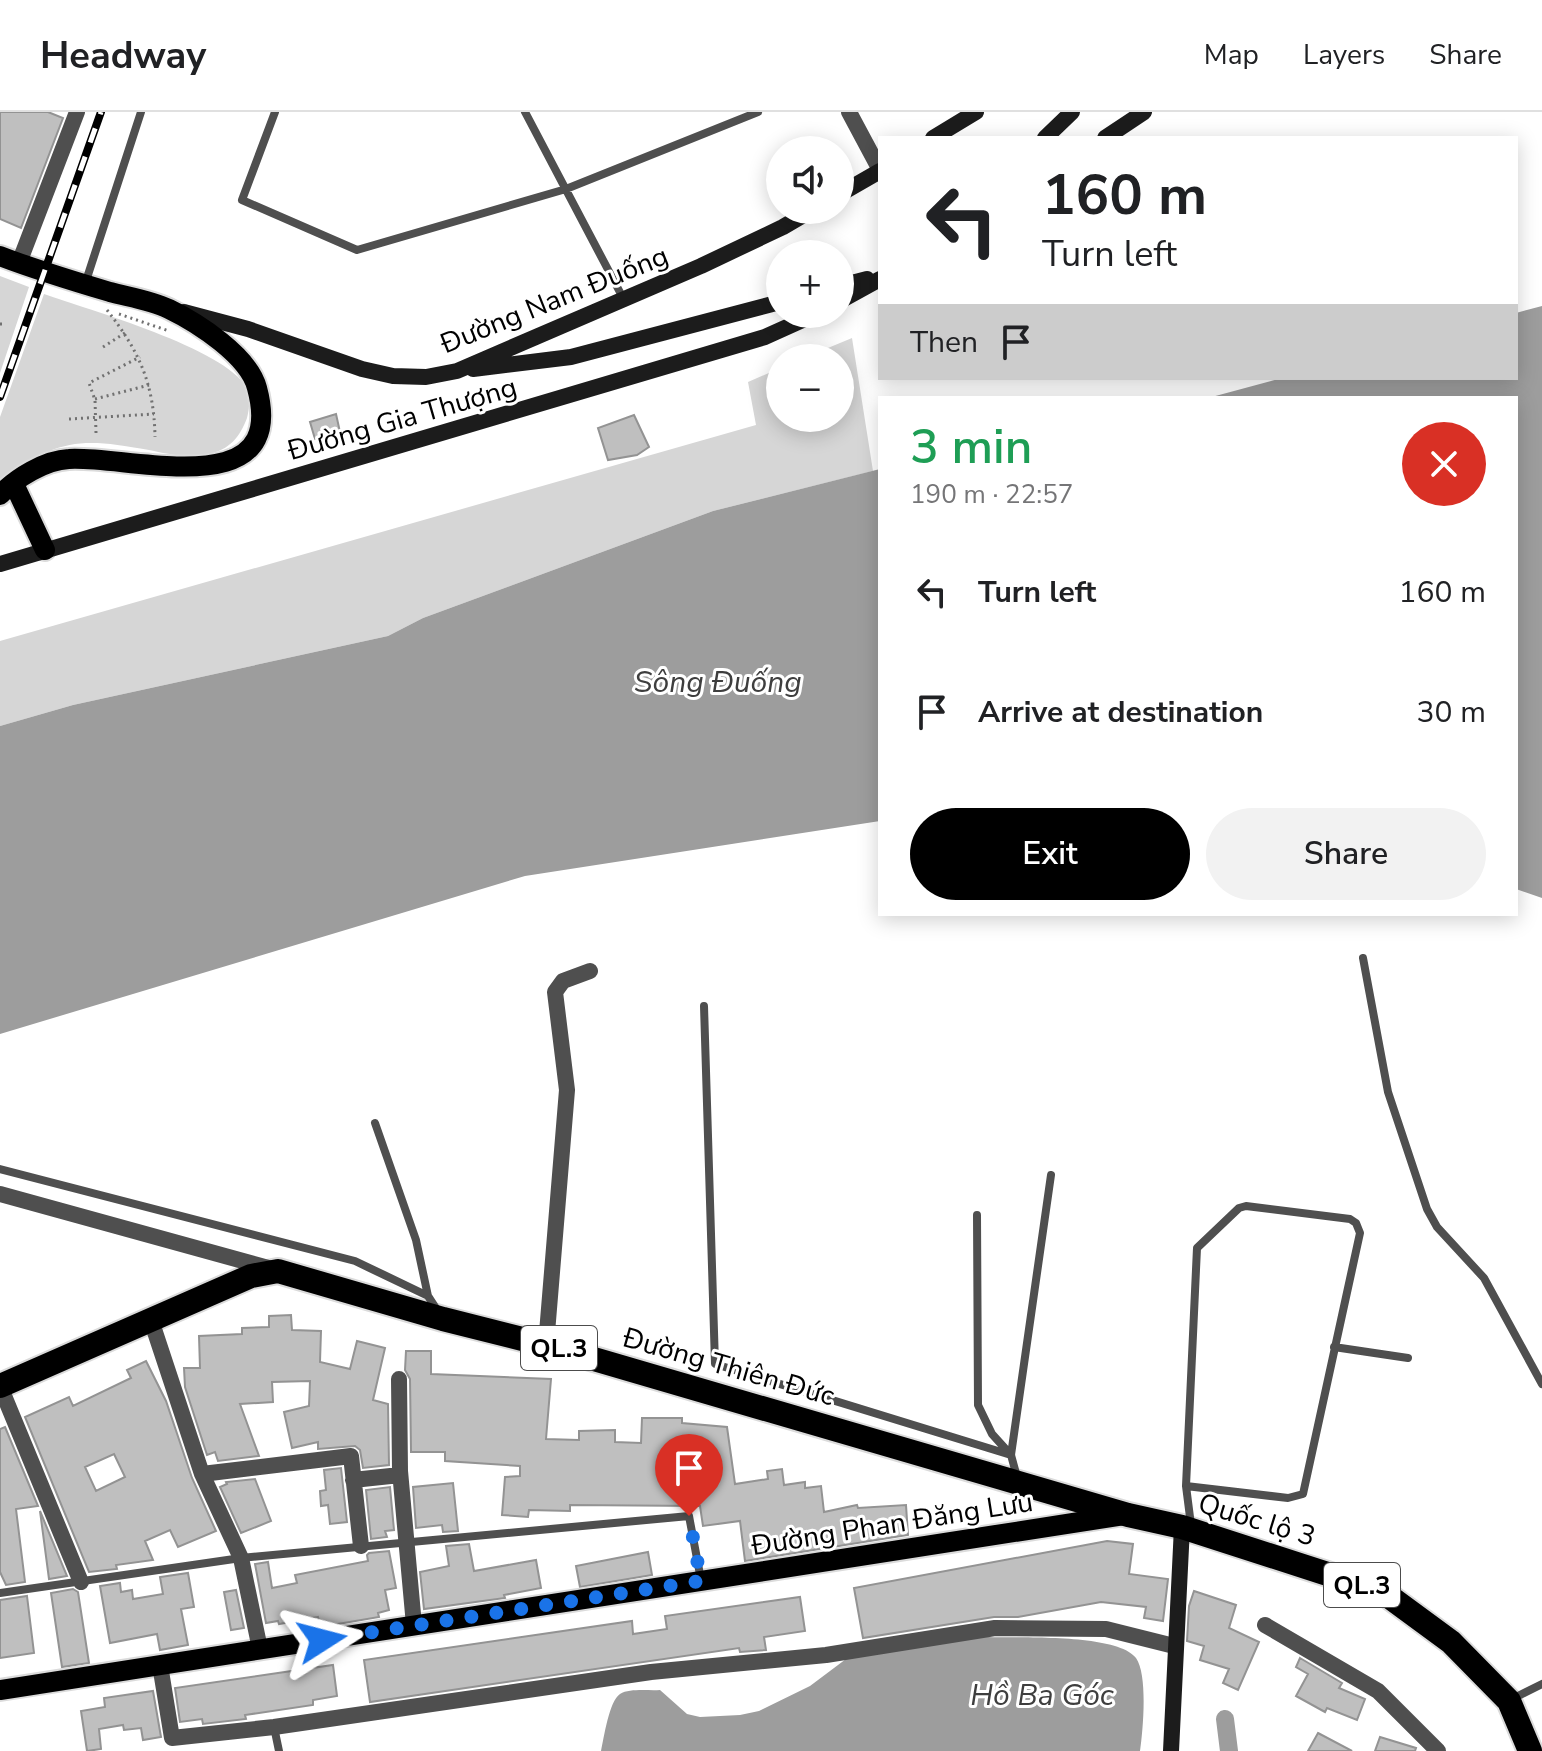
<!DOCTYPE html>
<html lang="en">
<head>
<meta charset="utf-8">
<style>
	body { margin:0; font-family:"Nunito Sans",sans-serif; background:#f2f2f2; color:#202124; height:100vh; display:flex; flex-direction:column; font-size:30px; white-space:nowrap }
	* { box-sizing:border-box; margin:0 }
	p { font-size:26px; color:#757577 }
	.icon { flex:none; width:44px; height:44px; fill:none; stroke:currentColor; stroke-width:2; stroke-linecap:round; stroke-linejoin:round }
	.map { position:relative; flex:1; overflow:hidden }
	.drawer { position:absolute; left:878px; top:284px; width:640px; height:520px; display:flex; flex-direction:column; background:#fff; border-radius:0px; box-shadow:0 4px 20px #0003 }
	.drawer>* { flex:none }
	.guide { position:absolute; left:878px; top:24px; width:640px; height:244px; border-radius:0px; box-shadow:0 4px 20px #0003; background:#fff; color:#202124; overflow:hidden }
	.fabs { position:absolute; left:766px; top:24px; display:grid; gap:16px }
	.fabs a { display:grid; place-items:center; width:88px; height:88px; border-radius:50%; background:#fff; box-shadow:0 4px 20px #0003; font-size:40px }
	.pin { position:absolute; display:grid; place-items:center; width:68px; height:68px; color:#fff; margin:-82px -34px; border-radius:50% 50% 50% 0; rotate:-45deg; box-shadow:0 0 8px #0007 }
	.pin .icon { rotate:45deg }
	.me { position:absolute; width:88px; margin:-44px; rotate:81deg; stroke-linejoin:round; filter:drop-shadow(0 0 6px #0008) }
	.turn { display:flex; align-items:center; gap:28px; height:168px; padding:0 32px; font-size:36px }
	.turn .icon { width:104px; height:104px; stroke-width:2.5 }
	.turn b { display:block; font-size:56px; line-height:68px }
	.then { display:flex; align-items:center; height:76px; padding:0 32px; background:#0003; gap:16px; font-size:30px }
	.round { display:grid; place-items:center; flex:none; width:84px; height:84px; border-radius:42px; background:#f2f2f2 }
	.headline { display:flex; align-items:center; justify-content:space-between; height:136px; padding:0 32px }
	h1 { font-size:48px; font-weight:600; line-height:60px; color:#1e9e55 }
	.cta { display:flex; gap:16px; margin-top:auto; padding:16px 32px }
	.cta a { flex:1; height:92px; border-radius:48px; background:#000; color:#fff; font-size:32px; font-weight:600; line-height:92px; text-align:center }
	.cta a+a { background:#f2f2f2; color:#202124 }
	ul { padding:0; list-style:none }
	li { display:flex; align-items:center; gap:24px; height:120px; padding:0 32px }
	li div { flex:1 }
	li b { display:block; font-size:30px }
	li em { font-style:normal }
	header { display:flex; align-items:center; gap:48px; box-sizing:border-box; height:112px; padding:0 40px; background:#fff; border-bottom:2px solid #e0e0e0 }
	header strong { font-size:38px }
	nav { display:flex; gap:44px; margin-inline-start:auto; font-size:28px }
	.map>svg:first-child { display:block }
	.green { fill:#d6d6d6 }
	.water { fill:#9d9d9d }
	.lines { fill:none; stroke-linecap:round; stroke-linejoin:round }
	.canal { stroke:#9d9d9d; stroke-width:18 }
	.building { fill:#bfbfbf; stroke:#939393; stroke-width:2; fill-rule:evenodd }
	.primary-casing { stroke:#dbdbdb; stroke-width:24 }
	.highway-casing { stroke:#dbdbdb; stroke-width:28 }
	.path { stroke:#717171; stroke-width:3; stroke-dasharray:2 4; stroke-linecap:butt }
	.lane { stroke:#4f4f4f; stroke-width:8 }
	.street { stroke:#4f4f4f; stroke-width:16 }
	.secondary { stroke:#1c1c1c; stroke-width:16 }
	.primary { stroke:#000; stroke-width:20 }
	.highway { stroke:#000; stroke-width:24 }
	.rail-casing { stroke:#000; stroke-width:8 }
	.rail { stroke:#fff; stroke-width:5; stroke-dasharray:15; stroke-linecap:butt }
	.route { stroke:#1a73e8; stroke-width:14; stroke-dasharray:0 25.2 }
	.labels { text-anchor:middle; stroke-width:6; stroke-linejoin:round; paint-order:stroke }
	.shield { fill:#fff; stroke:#4c4c4c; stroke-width:2 }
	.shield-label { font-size:26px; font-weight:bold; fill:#000 }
	.street-label { font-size:28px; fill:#000; stroke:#fff }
	.water-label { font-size:30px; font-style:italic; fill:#3e3e3e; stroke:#fff }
</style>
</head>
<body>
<header>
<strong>Headway</strong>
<nav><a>Map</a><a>Layers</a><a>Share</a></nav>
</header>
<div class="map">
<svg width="1542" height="1639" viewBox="0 0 1542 1639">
	<rect width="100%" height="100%" fill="#fff"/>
	<path class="green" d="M0,164L29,175L0,261Z
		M44,182C89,198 225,236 247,276C251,284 249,298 247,306C240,325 229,338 209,342C190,347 168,342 149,338C80,325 58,327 0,368V305Z
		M852,226L873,359L713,399L423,506L388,524L73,593L0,614V529L756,313L748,270L780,256V306H840V246H804Z"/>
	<path class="water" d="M1542,194V786L1516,777V286H1208L1282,266H1516V201Z
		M880,357V709L525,764L0,922V614L73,593L388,524L423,506L713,399Z
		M984,1525C1015,1526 1118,1521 1136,1546C1148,1563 1143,1618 1140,1639H601C604,1626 609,1589 620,1582C630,1576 649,1579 660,1578L687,1602L700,1605L740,1603L759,1599L810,1574L850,1544Z"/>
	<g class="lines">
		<path class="canal" d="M1225,1607L1229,1639"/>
	</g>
	<path class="building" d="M0,0H48L63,6L21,116L0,107Z
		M336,302L340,320L315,327L310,310Z
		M634,303L649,335L637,343L608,348L598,316Z
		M291,1203L292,1218L321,1219L320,1250L350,1257L357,1229L385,1236L373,1288L388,1292L389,1353L363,1356L360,1338L355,1334L318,1337V1330L292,1336L284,1300L309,1294L310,1269L272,1270L273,1290L240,1292L259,1344L218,1349L215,1340L207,1343L185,1275L184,1256H200L199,1224L242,1222V1216L269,1215V1204Z
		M406,1239H431V1262L551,1267L546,1327L579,1328V1319L615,1318V1330L641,1331L642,1306H682V1311L727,1315L735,1372L768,1367L767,1359L782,1357L784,1373L805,1370V1376L821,1374L824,1400L857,1393L858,1396L906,1393L908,1423L745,1449L740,1409L703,1414L700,1394L570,1393V1399L529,1398L528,1405L502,1403L505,1365L520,1364V1354L445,1349V1340H411L410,1267L405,1258Z
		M146,1249L166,1289L192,1366L216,1419L178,1435L170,1418L145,1429L153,1448L116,1453L117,1457L89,1460L25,1305L69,1285L73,1294L131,1266L127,1258ZM114,1342L125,1365L96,1379L85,1355Z
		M5,1315L38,1394L16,1397L25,1470L6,1473L0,1460V1317Z
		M341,1356L347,1410L330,1412L328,1393L321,1394L320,1379L326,1378L324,1358Z
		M255,1367L271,1409L241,1421L220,1375L227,1372L226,1370Z
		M453,1371L458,1419L443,1420L442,1413L416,1416L413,1375Z
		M390,1375L394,1418L385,1419L387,1425L371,1427L366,1378Z
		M40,1399L67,1464L49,1467Z
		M1107,1429L1133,1432L1129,1462L1168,1467L1163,1509L1144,1506L1146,1495L1101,1490L1018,1505H994L863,1526L854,1476Z
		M469,1432L474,1459L536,1448L541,1476L504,1483L505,1486L424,1497L420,1460L449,1454L446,1434Z
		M389,1439L396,1476L385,1478L389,1498L378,1501L379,1505L320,1515L318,1505L279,1512L278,1509L266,1511L255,1452L268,1450L272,1476L297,1471L295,1463L368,1449L367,1443L369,1441Z
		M648,1440L652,1463L580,1475L576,1454Z
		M188,1461L194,1495L181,1497L188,1533L160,1538L157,1522L110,1531L100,1474L120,1471L121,1480L132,1478L133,1487L163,1482L160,1465Z
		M73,1477L78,1480L89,1551L62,1555L51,1481Z
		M236,1478L244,1516L231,1518L224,1480Z
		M1194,1479L1236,1493L1229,1516L1259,1530L1238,1578L1223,1571L1229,1557L1200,1548L1204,1534L1187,1529L1189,1494Z
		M27,1484L34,1541L0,1546V1488Z
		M800,1485L805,1519L764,1525L766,1538L740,1540L739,1536L370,1590L364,1548L632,1509L633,1522L667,1517L665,1504Z
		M1300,1546L1342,1571L1339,1576L1365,1587L1357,1608L1327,1596L1325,1600L1296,1584L1308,1562L1296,1555Z
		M333,1553L337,1584L313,1588V1593L245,1603L246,1607L203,1612L202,1607L180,1610L175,1576Z
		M153,1579L161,1625L143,1628L141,1616L124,1618L123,1613L99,1617L101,1637L87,1639L81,1599L105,1595L104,1586Z
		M1318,1621L1352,1639H1308Z
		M1380,1625L1416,1636L1415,1639H1375Z"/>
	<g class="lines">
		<g class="primary-casing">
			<path id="primary" d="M0,144C36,158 73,169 110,180C129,185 151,188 169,197C198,211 249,244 257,276C289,394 129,343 69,347C45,348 16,366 0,383
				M14,372L45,438
				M0,1578L1124,1403"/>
		</g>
		<g class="highway-casing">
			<path id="highway" d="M0,1274L251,1164L278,1159L443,1207L546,1233L1128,1403L1182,1415L1383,1480L1451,1530L1509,1589L1530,1639"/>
		</g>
		<path class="path" d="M107,198C139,239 154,271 155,325
			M119,202L169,219
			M0,212H2
			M103,235L125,221
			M95,287L149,273
			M69,307L154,302
			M96,321L95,288L89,271L140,245"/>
		<path class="lane" d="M275,0L242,88L357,138L566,77L758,0
			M525,0L623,186
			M85,172L141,0
			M1363,846L1388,980L1427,1097L1437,1115L1484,1166L1542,1272
			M704,894L715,1252L1011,1343L1017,1365
			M375,1011L416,1128L428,1184
			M0,1057L355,1149L428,1184L439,1201
			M977,1103L978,1293L992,1322L1011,1343
			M1334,1235L1408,1246
			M1011,1343L1051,1063
			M1186,1374L1288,1386L1303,1382L1360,1121L1356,1111L1350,1107L1246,1094L1239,1096L1197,1136L1186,1374L1191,1413
			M0,1481L241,1446L689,1404L701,1468
			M1510,1588L1542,1572
			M274,1615L279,1639"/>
		<path class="street" d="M849,0L880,58
			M19,151L77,0
			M0,1082L272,1157
			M151,1208L202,1362L241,1446L260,1537
			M546,1233L567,978L555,880L563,869L590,859
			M399,1267L400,1359L414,1513
			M0,1274L81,1470
			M202,1362L351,1344L361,1434
			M353,1368L400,1363
			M1265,1513L1378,1579L1438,1639
			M160,1553L172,1626L274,1615L651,1560L826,1543L995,1516L1106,1517L1174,1534"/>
		<path class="secondary" d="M933,26L976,0
			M1045,26L1072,0
			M1105,26L1144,0
			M840,82L880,59
			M840,174L867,167
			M840,189L880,167
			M184,200L248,217L362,257L393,264L426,265L457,259L701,154L783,115L812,98
			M473,257L571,245L780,190
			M0,452L765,225L816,202
			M1171,1639L1182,1415"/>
		<use href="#primary" class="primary"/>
		<use href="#highway" class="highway"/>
		<g class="rail-casing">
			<path id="rail" d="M0,285L101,0"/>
		</g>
		<use href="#rail" class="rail"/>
	</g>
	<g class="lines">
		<path class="route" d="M322,1528L701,1469L689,1404"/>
	</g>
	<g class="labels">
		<g class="shield">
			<rect x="521" y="1214" width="76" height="44" rx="6"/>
			<rect x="1324" y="1451" width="76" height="44" rx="6"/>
		</g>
		<g class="shield-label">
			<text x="559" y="1245">QL.3</text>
			<text x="1362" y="1482">QL.3</text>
		</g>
		<g class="street-label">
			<text transform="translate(554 187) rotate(-22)" y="10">Đường Nam Đuống</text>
			<text transform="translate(402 306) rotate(-16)" y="10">Đường Gia Thượng</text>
			<text transform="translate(729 1254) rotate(16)" y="10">Đường Thiên Đức</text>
			<text transform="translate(1257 1407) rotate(17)" y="10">Quốc lộ 3</text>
			<text transform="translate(892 1411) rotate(-9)" y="10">Đường Phan Đăng Lưu</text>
		</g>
		<g class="water-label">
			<text x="718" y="580">Sông Đuống</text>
			<text x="1042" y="1593">Hồ Ba Góc</text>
		</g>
	</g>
</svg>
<div class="fabs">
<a><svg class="icon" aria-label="sound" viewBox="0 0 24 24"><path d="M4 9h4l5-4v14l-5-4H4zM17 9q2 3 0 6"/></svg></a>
<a>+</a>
<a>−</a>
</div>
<div class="pin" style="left:689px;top:1404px;background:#d93025"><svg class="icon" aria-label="arrive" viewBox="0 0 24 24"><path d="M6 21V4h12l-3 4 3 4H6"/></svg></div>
<svg class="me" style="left:322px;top:1528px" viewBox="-20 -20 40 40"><path d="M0-17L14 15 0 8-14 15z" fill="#1a73e8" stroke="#fff" stroke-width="4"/></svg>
<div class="guide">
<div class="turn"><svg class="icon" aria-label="left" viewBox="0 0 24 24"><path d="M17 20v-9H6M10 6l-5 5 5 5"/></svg><div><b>160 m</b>Turn left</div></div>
<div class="then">Then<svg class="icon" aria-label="arrive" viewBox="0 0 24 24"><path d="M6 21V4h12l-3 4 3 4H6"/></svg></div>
</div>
<section class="drawer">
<div class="headline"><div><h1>3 min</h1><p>190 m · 22:57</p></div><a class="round" style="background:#d93025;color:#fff"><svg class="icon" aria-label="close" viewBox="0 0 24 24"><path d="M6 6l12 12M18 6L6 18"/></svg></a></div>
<ul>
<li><svg class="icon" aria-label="left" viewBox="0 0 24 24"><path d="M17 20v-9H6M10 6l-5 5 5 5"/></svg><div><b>Turn left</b></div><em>160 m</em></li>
<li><svg class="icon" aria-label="arrive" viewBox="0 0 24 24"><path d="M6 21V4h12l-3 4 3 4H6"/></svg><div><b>Arrive at destination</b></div><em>30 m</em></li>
</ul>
<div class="cta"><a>Exit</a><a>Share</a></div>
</section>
</div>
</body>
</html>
